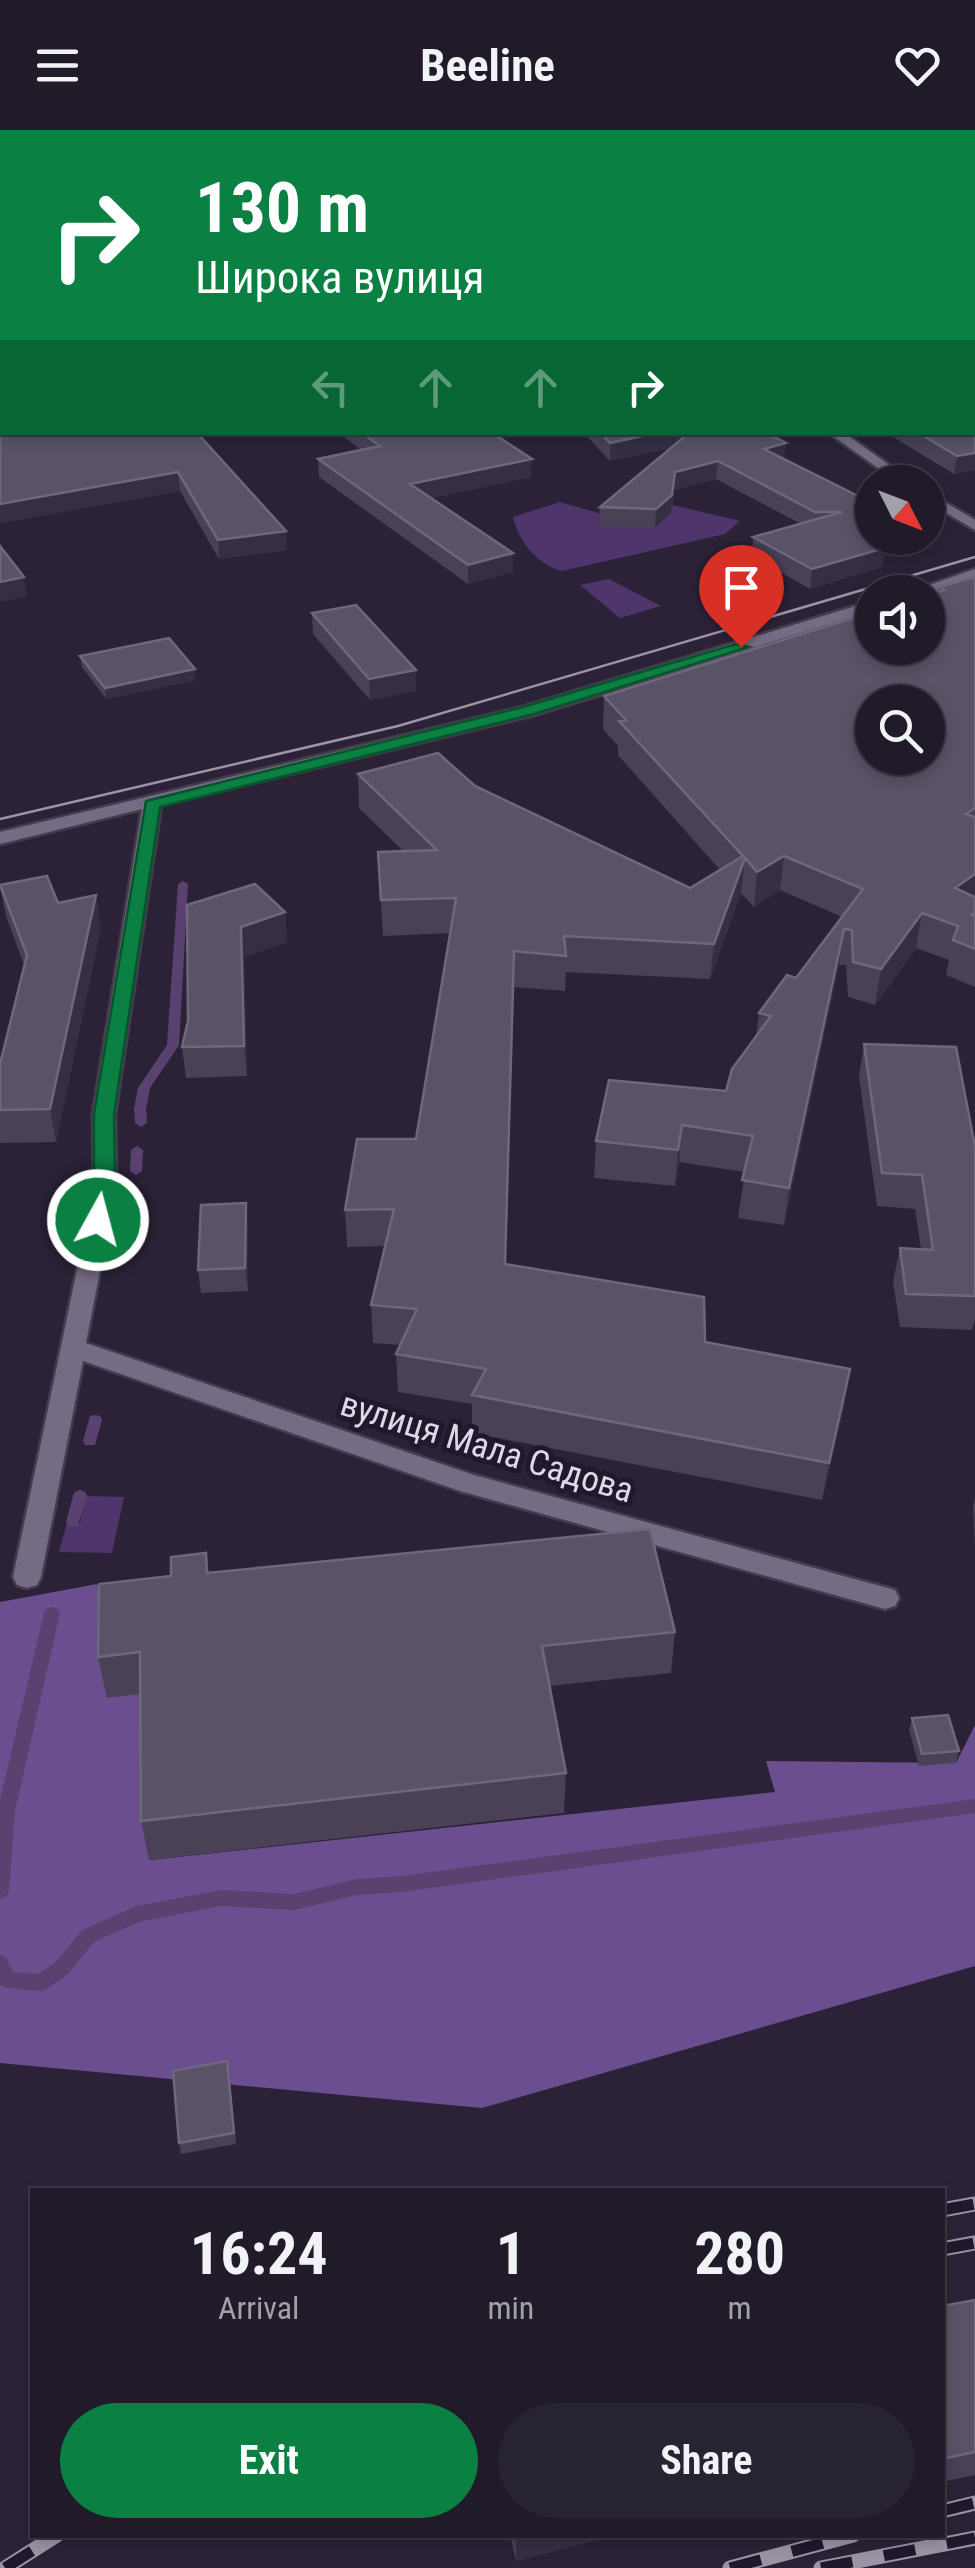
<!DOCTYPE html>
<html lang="en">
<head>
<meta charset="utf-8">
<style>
	body { margin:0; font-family:"Roboto Condensed",sans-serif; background:#282331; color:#f1f3f6; height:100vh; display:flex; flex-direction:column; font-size:38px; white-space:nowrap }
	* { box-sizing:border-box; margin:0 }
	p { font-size:32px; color:#a2a1a8 }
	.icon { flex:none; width:55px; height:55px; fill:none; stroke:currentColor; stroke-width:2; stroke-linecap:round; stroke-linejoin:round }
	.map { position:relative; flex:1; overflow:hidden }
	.sheet { position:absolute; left:30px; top:2058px; width:915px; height:350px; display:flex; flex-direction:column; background:#201a29; border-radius:0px; box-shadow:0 5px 15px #0003,0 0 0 2px #3d3846 }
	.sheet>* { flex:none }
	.banner { position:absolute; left:0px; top:0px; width:975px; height:305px; box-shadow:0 5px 15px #0003,0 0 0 2px #3d3846; background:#0b8043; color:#fff; overflow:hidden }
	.needle { width:65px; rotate:132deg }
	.fabs { position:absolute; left:855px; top:335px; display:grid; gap:20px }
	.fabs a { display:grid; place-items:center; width:90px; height:90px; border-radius:50%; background:#201a29; box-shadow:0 5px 15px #0003,0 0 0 2px #3d3846; font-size:50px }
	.pin { position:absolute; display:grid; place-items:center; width:85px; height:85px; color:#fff; margin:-102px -42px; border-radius:50% 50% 50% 0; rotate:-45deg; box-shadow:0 0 10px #0007 }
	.pin .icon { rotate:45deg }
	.me { position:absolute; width:110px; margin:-55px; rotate:7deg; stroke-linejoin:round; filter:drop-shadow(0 0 8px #0008) }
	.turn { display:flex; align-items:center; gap:35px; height:210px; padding:0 30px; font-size:45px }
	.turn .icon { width:130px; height:130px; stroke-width:2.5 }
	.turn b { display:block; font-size:70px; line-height:85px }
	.lanes { display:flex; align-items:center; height:95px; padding:0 30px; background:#0003; justify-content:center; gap:50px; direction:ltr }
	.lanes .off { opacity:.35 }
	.eta { display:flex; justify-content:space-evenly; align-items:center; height:170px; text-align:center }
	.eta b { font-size:60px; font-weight:700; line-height:70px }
	.action { display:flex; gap:20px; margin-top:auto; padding:20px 30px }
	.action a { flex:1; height:115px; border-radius:60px; background:#0b8043; color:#fff; font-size:40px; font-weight:700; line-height:115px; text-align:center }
	.action a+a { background:#282331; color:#f1f3f6 }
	header { display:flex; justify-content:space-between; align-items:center; height:130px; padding:0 30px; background:#201a29; font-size:45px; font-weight:700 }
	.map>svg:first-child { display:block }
	.green { fill:#4e356c }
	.forest { fill:#6b4e8f }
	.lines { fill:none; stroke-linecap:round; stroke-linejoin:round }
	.stream { fill:#5a4270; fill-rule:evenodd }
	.minor-casing { stroke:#443c4e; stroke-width:5 }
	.minor { fill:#756b84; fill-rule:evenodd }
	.tram { stroke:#9b94a5; stroke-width:2.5 }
	.rail-casing { stroke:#9b94a5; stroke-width:15 }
	.rail { stroke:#21182d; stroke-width:11; stroke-dasharray:32; stroke-linecap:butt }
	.wall { fill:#4a4157 }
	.shaded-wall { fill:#372e44 }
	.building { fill:#5a5266; stroke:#6f677a; stroke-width:2.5; fill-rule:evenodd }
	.route { fill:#0b8043; stroke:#07532c; stroke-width:2.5 }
	.labels { text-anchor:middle; stroke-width:10; stroke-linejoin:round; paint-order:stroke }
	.street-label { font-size:35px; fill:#ded8e7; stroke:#21182d }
</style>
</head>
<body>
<header><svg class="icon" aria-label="menu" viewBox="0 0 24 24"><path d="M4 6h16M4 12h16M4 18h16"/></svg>Beeline<svg class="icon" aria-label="heart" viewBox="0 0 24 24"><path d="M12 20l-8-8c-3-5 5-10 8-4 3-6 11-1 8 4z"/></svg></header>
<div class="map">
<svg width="975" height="2438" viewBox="0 0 975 2438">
	<rect width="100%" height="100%" fill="#2b2237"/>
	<path class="green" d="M560,372L612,387L660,373L673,375L740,391L725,404L562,441C536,434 519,411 513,387Z
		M609,449L661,476L620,488L580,455Z
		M86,1366L124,1367L112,1423L59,1422L67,1393H80Z"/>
	<path class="forest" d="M97,1454L108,1495L147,1563L150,1730L775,1662L766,1631L956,1633L975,1595V1836L482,1978L0,1933V1472Z"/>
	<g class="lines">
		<path class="stream" d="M183,751L188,754L179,915L150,958L146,979L147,993L141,997L135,993L134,979L138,958L167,915L178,754Z
			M137,1016L143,1020L142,1041L136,1045L130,1041L131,1020Z
			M95,1285L100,1286L102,1290L95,1315H85L83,1311L90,1286Z
			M80,1360L85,1362L87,1366L78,1396H68L66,1392L73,1366L75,1362Z
			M52,1477L58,1479L60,1483L15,1681L9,1761L6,1767L0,1769V1670L44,1483L46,1479Z
			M975,1669V1683L402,1762L357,1765L294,1780L221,1776L139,1792L94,1812L68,1844L47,1859L41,1861L7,1858L0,1855V1825L6,1827L13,1842L38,1844L56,1832L82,1800L137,1776L221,1760L294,1764L357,1749L402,1746Z"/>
		<g class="minor-casing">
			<path id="minor" d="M827,302H843L913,352H898Z
				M928,362L975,390V400L928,372Z
				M975,439V449L928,464L909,462Z
				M872,471V481L534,585L161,675L115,984L116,1058L86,1213L474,1345L895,1460L899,1468L895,1476L885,1479L460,1361L83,1231L41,1447L37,1455L27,1458L17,1455L13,1447L94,1058L93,984L142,679L0,714V702L523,577Z"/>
		</g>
		<use href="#minor" class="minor"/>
		<path class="tram" d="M0,689L398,596L975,427"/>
		<g class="rail-casing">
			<path id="rail" d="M942,2080L975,2074
				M942,2119L975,2113
				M942,2381L975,2373
				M5,2438L57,2405
				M730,2438L853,2405
				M821,2438L975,2408"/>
		</g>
		<use href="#rail" class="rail"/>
	</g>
	<path class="wall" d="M0,0H975V166L972,165V2H2V272H0Z
		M972,225L975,226V340L954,344L885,302H972Z
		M189,302L287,420L219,429L180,361L0,393V304Z
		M338,302H491L531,347L431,368L513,442L468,454L319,347L318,329L361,320Z
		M583,302H765L784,329L916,415L884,425L882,437L810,459L752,426L753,407L801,394L716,349L674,360L671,383L655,397L599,396L600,377L671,318L610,331Z
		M975,447V857L946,845L949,830L916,818L875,875L848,867L846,835H839L784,1095L738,1088L745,1042L679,1032L675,1056L594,1048L596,1011L726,961L756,906L759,883L796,848L842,787L780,760L754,777L741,763L710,849L566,842L565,861L514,857L506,1134L705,1212L850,1239L844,1277L822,1370L472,1303V1274L398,1262L396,1224L400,1215L373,1213L371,1175L385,1116L347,1117L345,1080L416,1009L450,803L383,806L378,722L403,721L359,678L358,644L475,656L690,758L720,740L618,625V616L603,599L604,566L938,462L939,457Z
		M312,483L416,561L370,570L313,504Z
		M80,526L196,550L106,569L82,537Z
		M0,755L58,773L101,797L56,1012L0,1013V934L24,835L6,786Z
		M187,775L285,782L287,812L244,827L247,946L186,948L182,917L188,891Z
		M864,914L975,1017V1189L972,1200L900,1197L893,1152L900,1118L921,1119L915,1079L877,1076L859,947Z
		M248,1096V1161L201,1163L198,1140Z
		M975,1367V1417L973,1376Z
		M206,1423L209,1443L675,1502L671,1543L549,1556L566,1643L564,1683L149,1730L141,1691L140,1564L107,1568L98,1527L171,1446Z
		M912,1588L959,1621L956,1633L919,1636L909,1600Z
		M229,1942L236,2014L181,2024L179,2013Z
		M975,2170V2345L942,2352V2176Z
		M510,2405H616L516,2431Z"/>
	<path class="shaded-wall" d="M660,302H699L698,312L610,331V313Z
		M786,313L784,331L764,319Z
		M975,323V340L954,344L957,326Z
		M532,329L531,347L410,372V354Z
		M718,331L716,349L674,360L671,383L655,397L656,379L675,342Z
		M178,342L180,361L0,393V374Z
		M286,401L287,420L219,429L218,410Z
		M880,408H917L916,415L884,425L882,437L810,459L812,439L870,410Z
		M513,423V442L468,454V435Z
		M24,447L27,467L0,472V452Z
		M195,539L196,550L106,569L105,558Z
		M416,540V561L370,570L369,549Z
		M784,726L780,760L754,777L757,742Z
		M745,728L741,763L710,849L714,814Z
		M975,744V774L949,794L955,758Z
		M96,765L101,797L56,1012L50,979Z
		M285,782L287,812L244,827L247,946L244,916L241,797Z
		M922,783L916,818L875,875L881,839Z
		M844,799L839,835L784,1095L789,1058Z
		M682,995L679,1032L675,1056L678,1020Z
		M246,1073L248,1096V1161L245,1138Z
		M850,1239L844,1277L822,1370L829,1333Z
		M528,2405H616L516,2431V2408Z"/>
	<path class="building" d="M0,0H975V14H972V2H2V255H0Z
		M972,25H975V149L972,148Z
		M972,225L975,226V323L957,326L917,302H972Z
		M10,302H189L191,306L199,305L286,401L218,410L178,342L0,374V304Z
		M361,302H491L532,329L410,354L513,423L468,435L318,329L380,316Z
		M600,302H660L610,313Z
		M690,302H765L786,313L764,319L872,373V408H880L870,410L885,418L812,439L753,407L842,382H815L718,331L675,342L672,365L656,379L600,377Z
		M0,416L24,447L0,452Z
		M975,447V678L966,684L975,687V744L955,758L975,767V782L972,785L975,786V819L953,810L958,796L922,783L881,839L853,832L852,800L844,799L789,1058L742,1050L753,1006L682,995L678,1020L596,1011L609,950L726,961L732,939L771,886L759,883L787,845L796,848L863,759L784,726L757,742L745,728L714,814L564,806L566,826L514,821L505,1134L704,1167L705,1212L850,1239L829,1333L472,1265L486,1239L396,1224L417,1179L371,1175L394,1079L345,1080L357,1009H416L456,768L381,770L378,722L437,720L358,644L438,623L475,656L690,758L743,726L619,591L626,590L604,566L872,482V518H928V465L944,460L939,457ZM872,572H928V628H872Z
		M356,475L416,540L369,549L312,483Z
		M169,508L195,539L105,558L80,526Z
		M47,746L58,773L96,765L50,979L0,980V934L27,825L0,755Z
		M255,754L285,782L241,797L244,916L182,917L188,891L187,775Z
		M864,914L956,917L975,1017V1166L906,1164L900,1118L933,1120L922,1045L882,1043Z
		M246,1073L245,1138L198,1140L201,1075Z
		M650,1399L675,1502L542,1516L566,1643L141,1691L140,1522L98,1527L99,1454L171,1446V1427L206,1423L207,1443Z
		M948,1585L959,1621L922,1624L912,1588Z
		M227,1931L234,2003L179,2013L173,1941Z
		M975,2170V2322L942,2329V2176Z"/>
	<path class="route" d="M736,514L749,517L534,584L160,677L114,984L115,1058L106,1095H91L88,1090L94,1058V984L146,671L523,577Z"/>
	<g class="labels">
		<g class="street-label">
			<text transform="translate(487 1317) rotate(17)" y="12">вулиця Мала Садова</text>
		</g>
	</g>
</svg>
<div class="fabs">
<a><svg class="needle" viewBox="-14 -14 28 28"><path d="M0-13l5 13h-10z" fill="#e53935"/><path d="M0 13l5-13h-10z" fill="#a2a1a8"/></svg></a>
<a><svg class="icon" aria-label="sound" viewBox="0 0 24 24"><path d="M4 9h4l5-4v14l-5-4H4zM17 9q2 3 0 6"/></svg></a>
<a><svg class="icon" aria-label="search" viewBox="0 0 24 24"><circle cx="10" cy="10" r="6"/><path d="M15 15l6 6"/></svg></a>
</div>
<div class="pin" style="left:741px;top:517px;background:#d93025"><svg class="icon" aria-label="arrive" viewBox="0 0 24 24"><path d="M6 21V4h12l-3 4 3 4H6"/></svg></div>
<svg class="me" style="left:98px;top:1090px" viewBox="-20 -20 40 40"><circle r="17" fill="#0b8043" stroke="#fff" stroke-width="3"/><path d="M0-11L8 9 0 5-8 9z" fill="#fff"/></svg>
<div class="banner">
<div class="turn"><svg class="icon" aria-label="right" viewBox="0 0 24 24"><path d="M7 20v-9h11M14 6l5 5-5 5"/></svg><div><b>130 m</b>Широка вулиця</div></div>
<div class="lanes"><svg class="icon off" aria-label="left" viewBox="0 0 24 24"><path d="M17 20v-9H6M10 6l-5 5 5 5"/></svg><svg class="icon off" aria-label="ahead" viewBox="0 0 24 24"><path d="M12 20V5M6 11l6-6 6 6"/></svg><svg class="icon off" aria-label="ahead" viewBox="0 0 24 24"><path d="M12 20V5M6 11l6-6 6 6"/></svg><svg class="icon" aria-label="right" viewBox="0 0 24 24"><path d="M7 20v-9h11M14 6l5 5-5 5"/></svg></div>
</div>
<section class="sheet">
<div class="eta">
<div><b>16:24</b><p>Arrival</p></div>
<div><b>1</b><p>min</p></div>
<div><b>280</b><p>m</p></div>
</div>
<div class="action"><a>Exit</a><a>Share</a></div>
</section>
</div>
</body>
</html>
